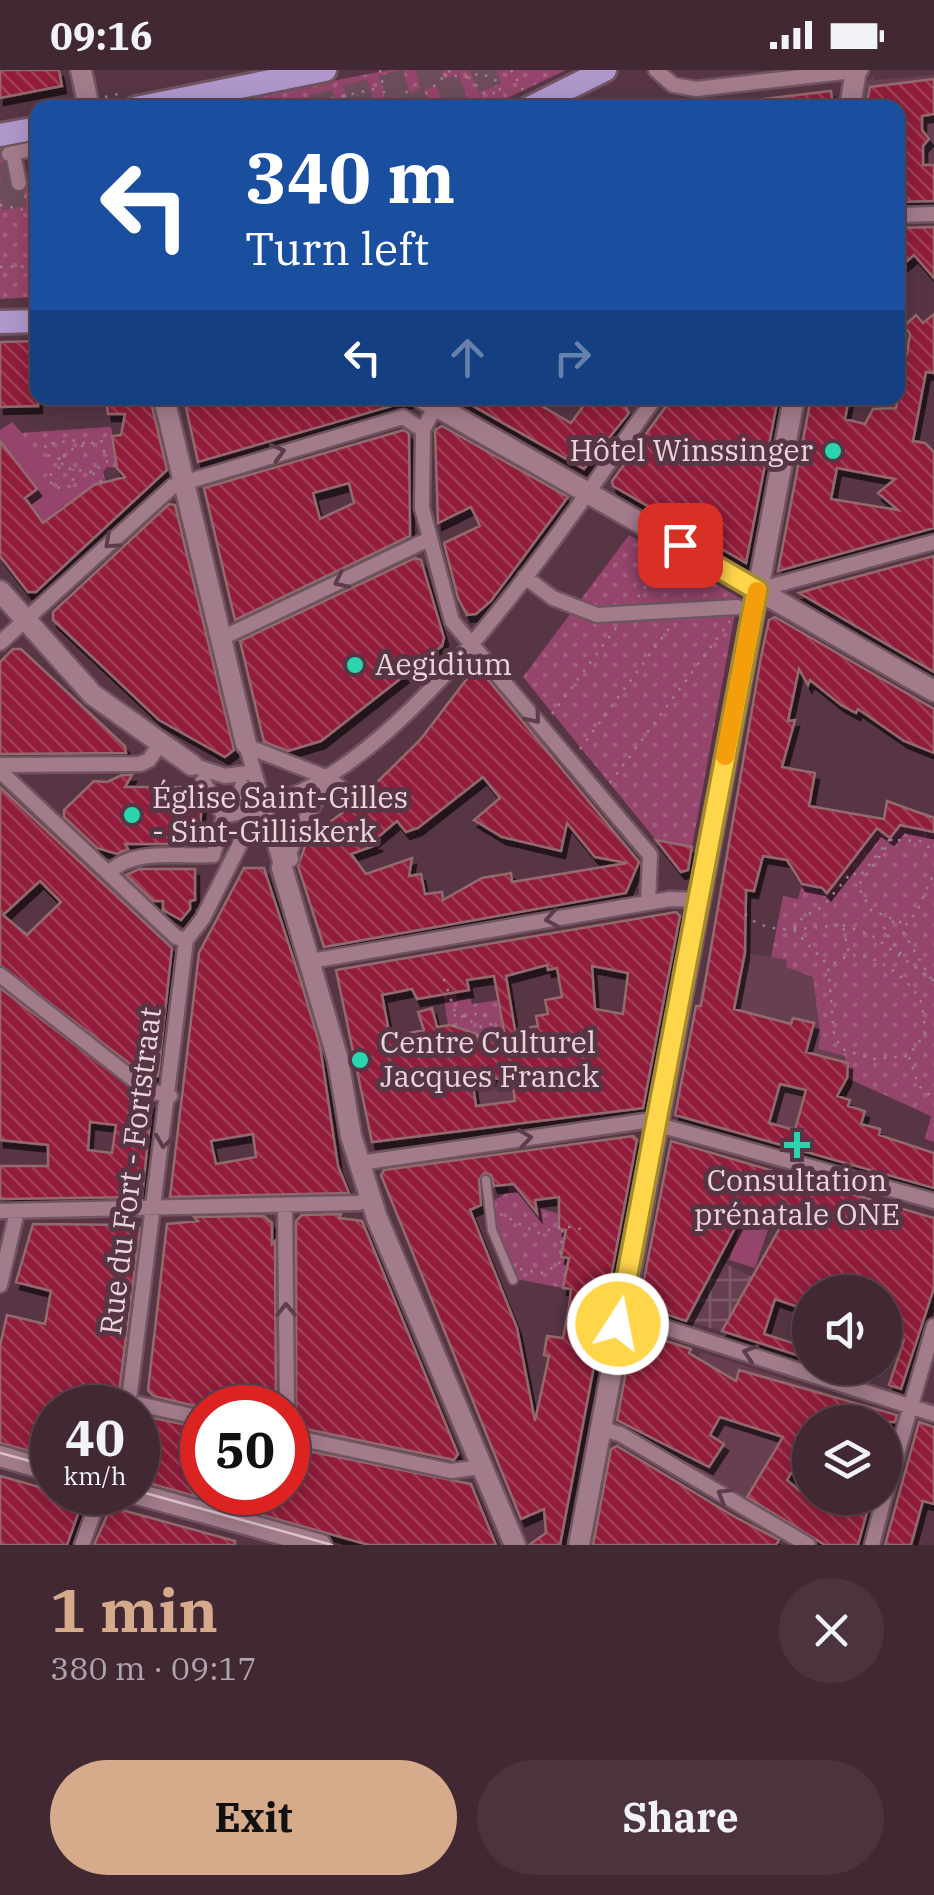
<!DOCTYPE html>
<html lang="en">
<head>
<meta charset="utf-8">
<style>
	body { margin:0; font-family:"IBM Plex Serif",serif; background:#4c343f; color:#f1f3f6; height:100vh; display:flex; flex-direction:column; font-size:38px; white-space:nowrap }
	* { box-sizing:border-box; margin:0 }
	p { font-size:32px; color:#aea6ac }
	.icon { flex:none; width:55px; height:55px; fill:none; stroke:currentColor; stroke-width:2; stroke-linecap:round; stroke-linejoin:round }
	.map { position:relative; height:1475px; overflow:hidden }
	.details { display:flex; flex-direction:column; background:#412833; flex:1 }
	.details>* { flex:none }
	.hud { position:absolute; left:30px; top:30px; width:875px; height:305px; border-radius:20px; box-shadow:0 5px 25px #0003,0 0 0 2px #5a444e; background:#1a4fa0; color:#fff; overflow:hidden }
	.tools { position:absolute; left:792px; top:1205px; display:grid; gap:20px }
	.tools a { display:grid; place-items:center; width:110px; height:110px; border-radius:50%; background:#412833; box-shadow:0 5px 25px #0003,0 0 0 2px #5a444e; font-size:50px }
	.speed { position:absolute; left:30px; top:1315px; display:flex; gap:20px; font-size:50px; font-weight:700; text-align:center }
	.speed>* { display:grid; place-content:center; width:130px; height:130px; border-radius:50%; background:#412833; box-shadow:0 5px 25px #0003,0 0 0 2px #5a444e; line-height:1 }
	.speed small { font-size:25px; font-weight:400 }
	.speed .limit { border:15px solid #d22; background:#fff; color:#111 }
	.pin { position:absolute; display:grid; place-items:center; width:85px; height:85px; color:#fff; margin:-42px; border-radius:20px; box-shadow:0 5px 15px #0006 }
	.me { position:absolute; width:110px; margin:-55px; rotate:11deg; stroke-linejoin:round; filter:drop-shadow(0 0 8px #0008) }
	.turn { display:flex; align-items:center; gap:35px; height:210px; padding:0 50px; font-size:45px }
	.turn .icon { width:130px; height:130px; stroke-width:2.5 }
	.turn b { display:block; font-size:70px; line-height:85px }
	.lanes { display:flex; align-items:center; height:95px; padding:0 50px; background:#0003; justify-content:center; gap:50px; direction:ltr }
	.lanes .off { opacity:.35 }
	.round { display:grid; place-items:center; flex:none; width:105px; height:105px; border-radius:52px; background:#4c343f }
	.summary { display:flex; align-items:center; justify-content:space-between; height:170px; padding:0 50px }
	h1 { font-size:60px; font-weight:800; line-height:75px; color:#d6ab8b }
	.primary-button { display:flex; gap:20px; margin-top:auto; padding:20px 50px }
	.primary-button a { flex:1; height:115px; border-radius:60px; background:#d6ab8b; color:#111; font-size:40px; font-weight:800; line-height:115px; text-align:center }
	.primary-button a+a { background:#4c343f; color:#f1f3f6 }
	.status { display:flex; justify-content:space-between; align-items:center; height:70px; padding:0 50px; background:#412833; direction:ltr }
	.status svg { height:28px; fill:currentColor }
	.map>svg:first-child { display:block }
	.built { fill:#673f51 }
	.industrial { fill:url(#industrial-grid) }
	.green { fill:#95456b }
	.park { fill:url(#park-dots) }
	.building { fill:url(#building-back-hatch); stroke:#936a6e; stroke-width:2.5; fill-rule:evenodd; filter:url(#shadow) }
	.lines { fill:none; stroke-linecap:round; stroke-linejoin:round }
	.highway-tunnel { stroke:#6d4d5b; stroke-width:25; stroke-dasharray:25 12; stroke-linecap:butt }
	.lane-casing { stroke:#705460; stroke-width:12 }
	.street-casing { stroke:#705460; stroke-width:19 }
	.secondary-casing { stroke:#705460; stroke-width:25 }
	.primary-casing { stroke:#705460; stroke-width:28 }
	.path { stroke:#9d818d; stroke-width:2.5; stroke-dasharray:2.5 8; stroke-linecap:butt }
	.lane { stroke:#a37c8c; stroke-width:8 }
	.street { stroke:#a37c8c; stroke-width:14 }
	.secondary { stroke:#a37c8c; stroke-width:20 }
	.primary { stroke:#af97cc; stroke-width:22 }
	.tram { stroke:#dac3cc; stroke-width:2.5 }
	.oneway { stroke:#5f3c4b }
	.route-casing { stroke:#a68a30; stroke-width:25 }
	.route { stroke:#ffd54a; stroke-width:18 }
	.slow { stroke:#f59e0b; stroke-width:18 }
	.poi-dot { fill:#28d5ad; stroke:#573544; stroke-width:4 }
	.labels { text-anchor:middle; stroke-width:10; stroke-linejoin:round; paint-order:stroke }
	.poi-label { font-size:30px; fill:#ead5dd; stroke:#573544; text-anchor:start }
	.street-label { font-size:30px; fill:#ead5dd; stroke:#573544 }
</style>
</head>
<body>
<div class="status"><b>09:16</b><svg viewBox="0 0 49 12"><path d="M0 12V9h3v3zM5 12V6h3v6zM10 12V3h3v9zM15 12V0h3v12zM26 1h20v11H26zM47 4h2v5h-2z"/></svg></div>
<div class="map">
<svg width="934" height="1475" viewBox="0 0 934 1475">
	<defs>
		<pattern id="industrial-grid" width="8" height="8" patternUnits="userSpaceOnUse" patternTransform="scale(2.5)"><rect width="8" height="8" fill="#673f51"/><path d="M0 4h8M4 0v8" fill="none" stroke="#7d5a6a"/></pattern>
		<pattern id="park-dots" width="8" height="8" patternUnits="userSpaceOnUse" patternTransform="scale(2.5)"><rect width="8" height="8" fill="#95456b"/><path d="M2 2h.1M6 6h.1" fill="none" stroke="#a45f80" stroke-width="1.8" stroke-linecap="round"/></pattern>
		<pattern id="building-back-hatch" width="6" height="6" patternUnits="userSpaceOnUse" patternTransform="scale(2.5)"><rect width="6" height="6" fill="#911f3b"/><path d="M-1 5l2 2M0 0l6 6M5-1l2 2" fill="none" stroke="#a13f57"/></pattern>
		<filter id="shadow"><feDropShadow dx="4" dy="7" stdDeviation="0" flood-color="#0009"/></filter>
	</defs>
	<rect width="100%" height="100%" fill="#573544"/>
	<path class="built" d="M934,5V136L898,137V38H858L863,14L874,6L875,10Z
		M712,877L788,890L787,897L813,907L820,962L817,972L845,986L847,1008L840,1020L806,1012L795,1060L769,1053L758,983L689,970Z
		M437,957L490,969L505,966L519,1055L458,1064Z
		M701,1282L831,1324L822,1352H810L785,1413L789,1416L772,1443L649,1370Z"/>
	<path class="industrial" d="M718,1190L752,1207L722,1261L686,1251Z"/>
	<path class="green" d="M12,352L22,363L111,357L117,398L107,375L89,404L97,414L77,430L73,445L64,435L54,444L57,449L44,472L26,430L37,418L0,371V360Z
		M744,1146L770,1154L755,1198L729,1190Z"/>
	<path class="park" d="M389,0H566L489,37L219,38L218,33Z
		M7,72L15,113L20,116L37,113V227L0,229V74Z
		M111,357L117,398L107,397L103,402L106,412L94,415L76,430L68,421L55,427L42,406L50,399L21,363Z
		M629,465L738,527L692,777L665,771L660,775L523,607Z
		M895,734L934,746V1072L925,1069L931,1046L847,1008L845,986L818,979L820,962L813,907L786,897L787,890L771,887L783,826L798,829L802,814L828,823Z
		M452,907L457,930L470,927L472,934L498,930L505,966L477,969V964L448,955L441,909Z
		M513,1106C516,1133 539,1139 562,1144L566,1160L562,1186L569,1188L563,1218L516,1209L495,1158L492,1131L509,1122L507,1107Z"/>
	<path class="building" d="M0,0H59L62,16L0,28Z
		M934,9V44L922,46V60L929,69L923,76V95H934V131L898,132V38H866L870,17Z
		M831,21L833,38H757L756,30Z
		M934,157V208L914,185L898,199V158Z
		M934,244V303L926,302L913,371L925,373L934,382V458L778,501L811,328H849L845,349L865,354L873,339L896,338L901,313L898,282L907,284L910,264L904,256L916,245L923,253ZM837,398L895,409L878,423L898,440L831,429Z
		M38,271V336L0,337V272Z
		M106,328H150L167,400L36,522H28L0,486V371L37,419L25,428L43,453L94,415L125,407L117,398L112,366L121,365L125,344H108Z
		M184,328H408L409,331L198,392Z
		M459,328H528L571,353L584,335L577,328H621L629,343L584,399Z
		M672,328H778L746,493L613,416L612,411Z
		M442,356L568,427L491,531L476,544L467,545L458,528L444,473L480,456L471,437L438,453L435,360Z
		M404,360L409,364L410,466L235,550L204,418ZM349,413L354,433L320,449L313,423Z
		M169,434L175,435L234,680L225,687L159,650L53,550V542Z
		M934,486V602L799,523L826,515Z
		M415,488L421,490L444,568L442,576L321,671L288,681L264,672L240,571Z
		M775,547L934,639V683L904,671L858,639L856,643L841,635L810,610L808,615L799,599L788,651L795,650L782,697L815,703L809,736L884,749L887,731L934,748V762L900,755L890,768L877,758L827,823L822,818L802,814L787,790L763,786L754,821L746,820L745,882L734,939L791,954L793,948L814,953L806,982L848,993L847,1008L837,1026L850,1030L848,1036L865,1041L861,1054L880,1059L879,1065L934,1083V1118L675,1045L696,936H701L761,587L769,550ZM780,1014L806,1020L795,1060L769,1053Z
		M13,579H21L125,676L126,683L0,684V592Z
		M480,600L639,792L626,823L324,877L298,796L308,768L349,738H365V724L420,670L473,601ZM483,707L500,728L474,750L502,767L561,781L567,753L595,787L627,793L512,812L511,803L482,808L443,830L442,822L425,824L421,804L409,806L412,788L366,804L351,784L379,774L371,773L397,751L406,762L418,758Z
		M122,705H132L125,717H194L202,729L199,774H125L128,779L117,784L97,778L64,747V740L94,711L107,712Z
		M0,717L172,878L158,1006L150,1009L0,895ZM40,811L61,832L27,865L3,845Z
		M656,770L692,777L688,800L681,802Z
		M244,798H264L302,915L320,976L338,1096L349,1123L170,1127L199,883ZM253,1064L256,1087L216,1094L211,1071Z
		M139,799H195V830L190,831V839L181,850L163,840V831H153L126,805Z
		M676,842L680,846L643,1038L372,1072L336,900ZM547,895L548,900L557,898L562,927L545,930L548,944L536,946L538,956L515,960L506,906ZM592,896L628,903L623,944L595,939ZM494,906L505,966L476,972L477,964L450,955L437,957L432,938L418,942L424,960L390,967L382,925L412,919L417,929L469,920L467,910ZM472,1008L512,1009L515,1031L476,1036Z
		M0,918L152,1033L142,1127L0,1129V1096H48V1075L0,1070ZM90,1052L116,1055L112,1083L88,1080Z
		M633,1066L637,1070L560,1475H529L546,1463L544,1439L521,1449L381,1105L384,1100ZM484,1103L491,1105L494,1116L514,1114L537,1143L535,1130L559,1127V1159L566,1160L561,1187L569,1188L563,1218L571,1219L569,1237L563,1268L547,1266L544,1285L549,1286L535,1351L517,1258L470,1140L481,1135L479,1110Z
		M671,1071L934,1148V1218L901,1319L889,1315L904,1270L896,1268L899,1257L885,1253V1222H810L806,1288L722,1261L782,1154L744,1141L686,1251L639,1235ZM775,1229L807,1240L796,1274L764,1264Z
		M341,1144L339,1148L362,1151L458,1384L454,1390L301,1358L296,1352V1151L302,1145Z
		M264,1146L272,1153V1174L275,1171L276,1338H204L153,1326L148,1320L167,1154L198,1151L194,1147Z
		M33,1154L136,1155L140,1158L117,1338H52V1387L0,1373V1276L7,1245L45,1254L51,1221L16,1212Z
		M638,1262L691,1279L689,1283L736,1311L739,1300L897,1345L895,1352H810V1372L787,1410L808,1428H871L858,1475H825L747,1427L783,1367L720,1347L710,1365L724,1374L709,1397L617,1350L633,1264Z
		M138,1345L202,1358V1422H288V1377L471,1414L496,1475H369L138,1410Z
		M919,1352L934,1357V1434L923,1431L911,1475H885Z
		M617,1376L735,1447L779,1470L776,1475H593L611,1379Z
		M0,1406L79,1428L82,1433L67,1475H0Z
		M111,1437L235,1471V1475H94Z"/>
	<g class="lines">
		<path class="highway-tunnel" d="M311,38L447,0
			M405,38L502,0
			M0,106L38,98
			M0,128L38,121"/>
		<g class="lane-casing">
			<path id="lane" d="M486,1110L492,1160L513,1210"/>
		</g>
		<g class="street-casing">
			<path id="street" d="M656,0L673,15L696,19L861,0
				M13,83L19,113
				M9,84L38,78
				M898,145L934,144
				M436,335L423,360L422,438L452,551L650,785L648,833
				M525,507L553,528L597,545L737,537
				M757,520L934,472
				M220,569L429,469
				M0,573L173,416L403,347L423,360
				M246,674L282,798
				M254,679L328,708L357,731
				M0,695L140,694L149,690L160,674
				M192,695L225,706L254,702
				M0,701L176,867L186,870
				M203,711L224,746L244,724L242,716
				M270,734C416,688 567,449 655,328
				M291,789L289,782L327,709
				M110,802C132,778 182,787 213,785L224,746L258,738
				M186,870L203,848L258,738
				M311,891L670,829L699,830
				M0,905L147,1020L170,1026
				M360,1093L644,1051L934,1131
				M285,1136L287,1338
				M0,1141L358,1133L371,1129
				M0,1215L17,1141
				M620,1243L934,1344
				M129,1332L202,1348
				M128,1338L186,870
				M599,1358L620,1364L808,1475
				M288,1366L451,1401L481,1397
				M885,1425L934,1256
				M82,1475L101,1422
				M872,1475L884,1428"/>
		</g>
		<g class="secondary-casing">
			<path id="secondary" d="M81,0L89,38
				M850,38L856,0
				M164,328L246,674
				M422,328L934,621
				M0,521L93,625L192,695
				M282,798L338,990L351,1066L377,1148L515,1475
				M0,1386L52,1401
				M130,1422L321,1475
				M579,1475L794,328"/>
		</g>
		<g class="primary-casing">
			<path id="primary" d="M136,38L325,0
				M529,38L605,0
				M0,65L38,58
				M0,252L38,251"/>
		</g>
		<path class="path" d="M380,0L387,38
			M511,0L523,20
			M444,5L468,7L481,3L497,11L501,22L485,24L468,7
			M406,21L412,33
			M344,25L349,38
			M105,27L122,23
			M49,38L68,34
			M290,38L383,17
			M403,38H406
			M410,38L451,0
			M24,126L38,137
			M0,135L21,139L38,152
			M0,197L38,196
			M60,389L47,385L45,374L78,370L85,374
			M60,397L48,407L54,418L73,416V399
			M92,402L64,398L60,389L73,379L101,370L107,392L92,402L102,413
			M638,527L665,489
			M552,644L616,558
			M580,679L670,557
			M610,713L730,551
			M892,769L858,816L871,840L902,853
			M745,844C770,869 812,856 843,855L849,884
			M894,851L883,859L901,884
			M843,855L871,865L934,911
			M794,858L803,847L822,837L852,802L859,807L889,770L922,771L934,782
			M794,860L828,895L834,965L842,979L872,989L908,986L925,964C924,954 924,942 921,932C913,912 873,880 849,886C841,888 836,894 828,895
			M444,909L455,942L486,960L488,967
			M931,909L902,860L917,841L934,803
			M464,946L483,943L494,959
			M454,957L455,943
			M477,966H503
			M909,987L919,1016L934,1029
			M500,1144L538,1163L563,1156L587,1160
			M520,1199L541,1203L559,1195L563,1156"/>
		<use href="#lane" class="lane"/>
		<use href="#street" class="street"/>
		<use href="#secondary" class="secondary"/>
		<use href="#primary" class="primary"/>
		<path class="tram" d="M0,1383L52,1397
			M138,1421L332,1475"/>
	</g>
	<defs><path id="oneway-chevron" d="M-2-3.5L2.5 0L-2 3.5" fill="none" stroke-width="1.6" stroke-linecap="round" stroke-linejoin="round" transform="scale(2.5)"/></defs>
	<g class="oneway">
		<use href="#oneway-chevron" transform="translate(278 382) rotate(-16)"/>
		<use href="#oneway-chevron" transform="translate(111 472) rotate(138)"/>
		<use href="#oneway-chevron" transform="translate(341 511) rotate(154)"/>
		<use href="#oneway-chevron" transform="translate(534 647) rotate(50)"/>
		<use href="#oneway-chevron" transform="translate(552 849) rotate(170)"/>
		<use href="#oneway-chevron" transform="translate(525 1068) rotate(-8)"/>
		<use href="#oneway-chevron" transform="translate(164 1071) rotate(98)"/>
		<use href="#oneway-chevron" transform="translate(286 1240) rotate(-91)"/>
		<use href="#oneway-chevron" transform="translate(750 1283) rotate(-162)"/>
		<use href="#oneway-chevron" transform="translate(724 1425) rotate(-149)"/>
	</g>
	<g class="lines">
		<g class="route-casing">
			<path id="route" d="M618,1254L757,520L680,475"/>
		</g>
		<use href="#route" class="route"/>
		<path class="slow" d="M725,686L757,521"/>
	</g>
	<g class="poi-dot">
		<circle cx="833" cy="381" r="10"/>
		<circle cx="355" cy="595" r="10"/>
		<circle cx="132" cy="745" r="10"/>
		<circle cx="360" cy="990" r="10"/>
		<path d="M792 1060h10v10h10v10h-10v10h-10v-10h-10v-10h10z"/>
	</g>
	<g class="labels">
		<g class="poi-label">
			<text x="813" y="391" text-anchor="end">Hôtel Winssinger</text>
			<text x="375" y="605">Aegidium</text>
			<text x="152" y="738">Église Saint-Gilles<tspan x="152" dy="34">- Sint-Gilliskerk</tspan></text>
			<text x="380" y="983">Centre Culturel<tspan x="380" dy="34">Jacques Franck</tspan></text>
			<text x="797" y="1121" text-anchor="middle">Consultation<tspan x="797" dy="34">prénatale ONE</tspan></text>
		</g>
		<g class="street-label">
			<text transform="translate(131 1101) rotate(-83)" y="10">Rue du Fort - Fortstraat</text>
		</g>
	</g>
</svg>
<div class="tools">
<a><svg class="icon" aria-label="sound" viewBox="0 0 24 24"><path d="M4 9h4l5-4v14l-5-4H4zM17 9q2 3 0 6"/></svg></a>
<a><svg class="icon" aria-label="layers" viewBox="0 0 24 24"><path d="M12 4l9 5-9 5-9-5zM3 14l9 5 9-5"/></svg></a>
</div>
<div class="speed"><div>40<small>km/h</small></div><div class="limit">50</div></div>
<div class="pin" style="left:680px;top:475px;background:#d93025"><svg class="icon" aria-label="arrive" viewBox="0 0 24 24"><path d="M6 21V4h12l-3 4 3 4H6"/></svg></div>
<svg class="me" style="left:618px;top:1254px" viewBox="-20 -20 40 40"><circle r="17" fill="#ffd54a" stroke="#fff" stroke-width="3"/><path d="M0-11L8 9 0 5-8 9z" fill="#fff"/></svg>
<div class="hud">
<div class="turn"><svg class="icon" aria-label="left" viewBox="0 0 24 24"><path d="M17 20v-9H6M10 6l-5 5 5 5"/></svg><div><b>340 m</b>Turn left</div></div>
<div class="lanes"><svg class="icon" aria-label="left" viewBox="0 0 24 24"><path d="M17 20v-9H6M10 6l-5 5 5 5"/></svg><svg class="icon off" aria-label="ahead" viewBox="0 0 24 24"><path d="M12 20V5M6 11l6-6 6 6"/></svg><svg class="icon off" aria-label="right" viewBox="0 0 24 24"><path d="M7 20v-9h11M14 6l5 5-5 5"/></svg></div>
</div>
</div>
<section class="details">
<div class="summary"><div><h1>1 min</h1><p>380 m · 09:17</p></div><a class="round"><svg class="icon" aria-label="close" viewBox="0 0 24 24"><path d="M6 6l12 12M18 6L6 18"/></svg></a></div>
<div class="primary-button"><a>Exit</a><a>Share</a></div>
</section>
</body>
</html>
